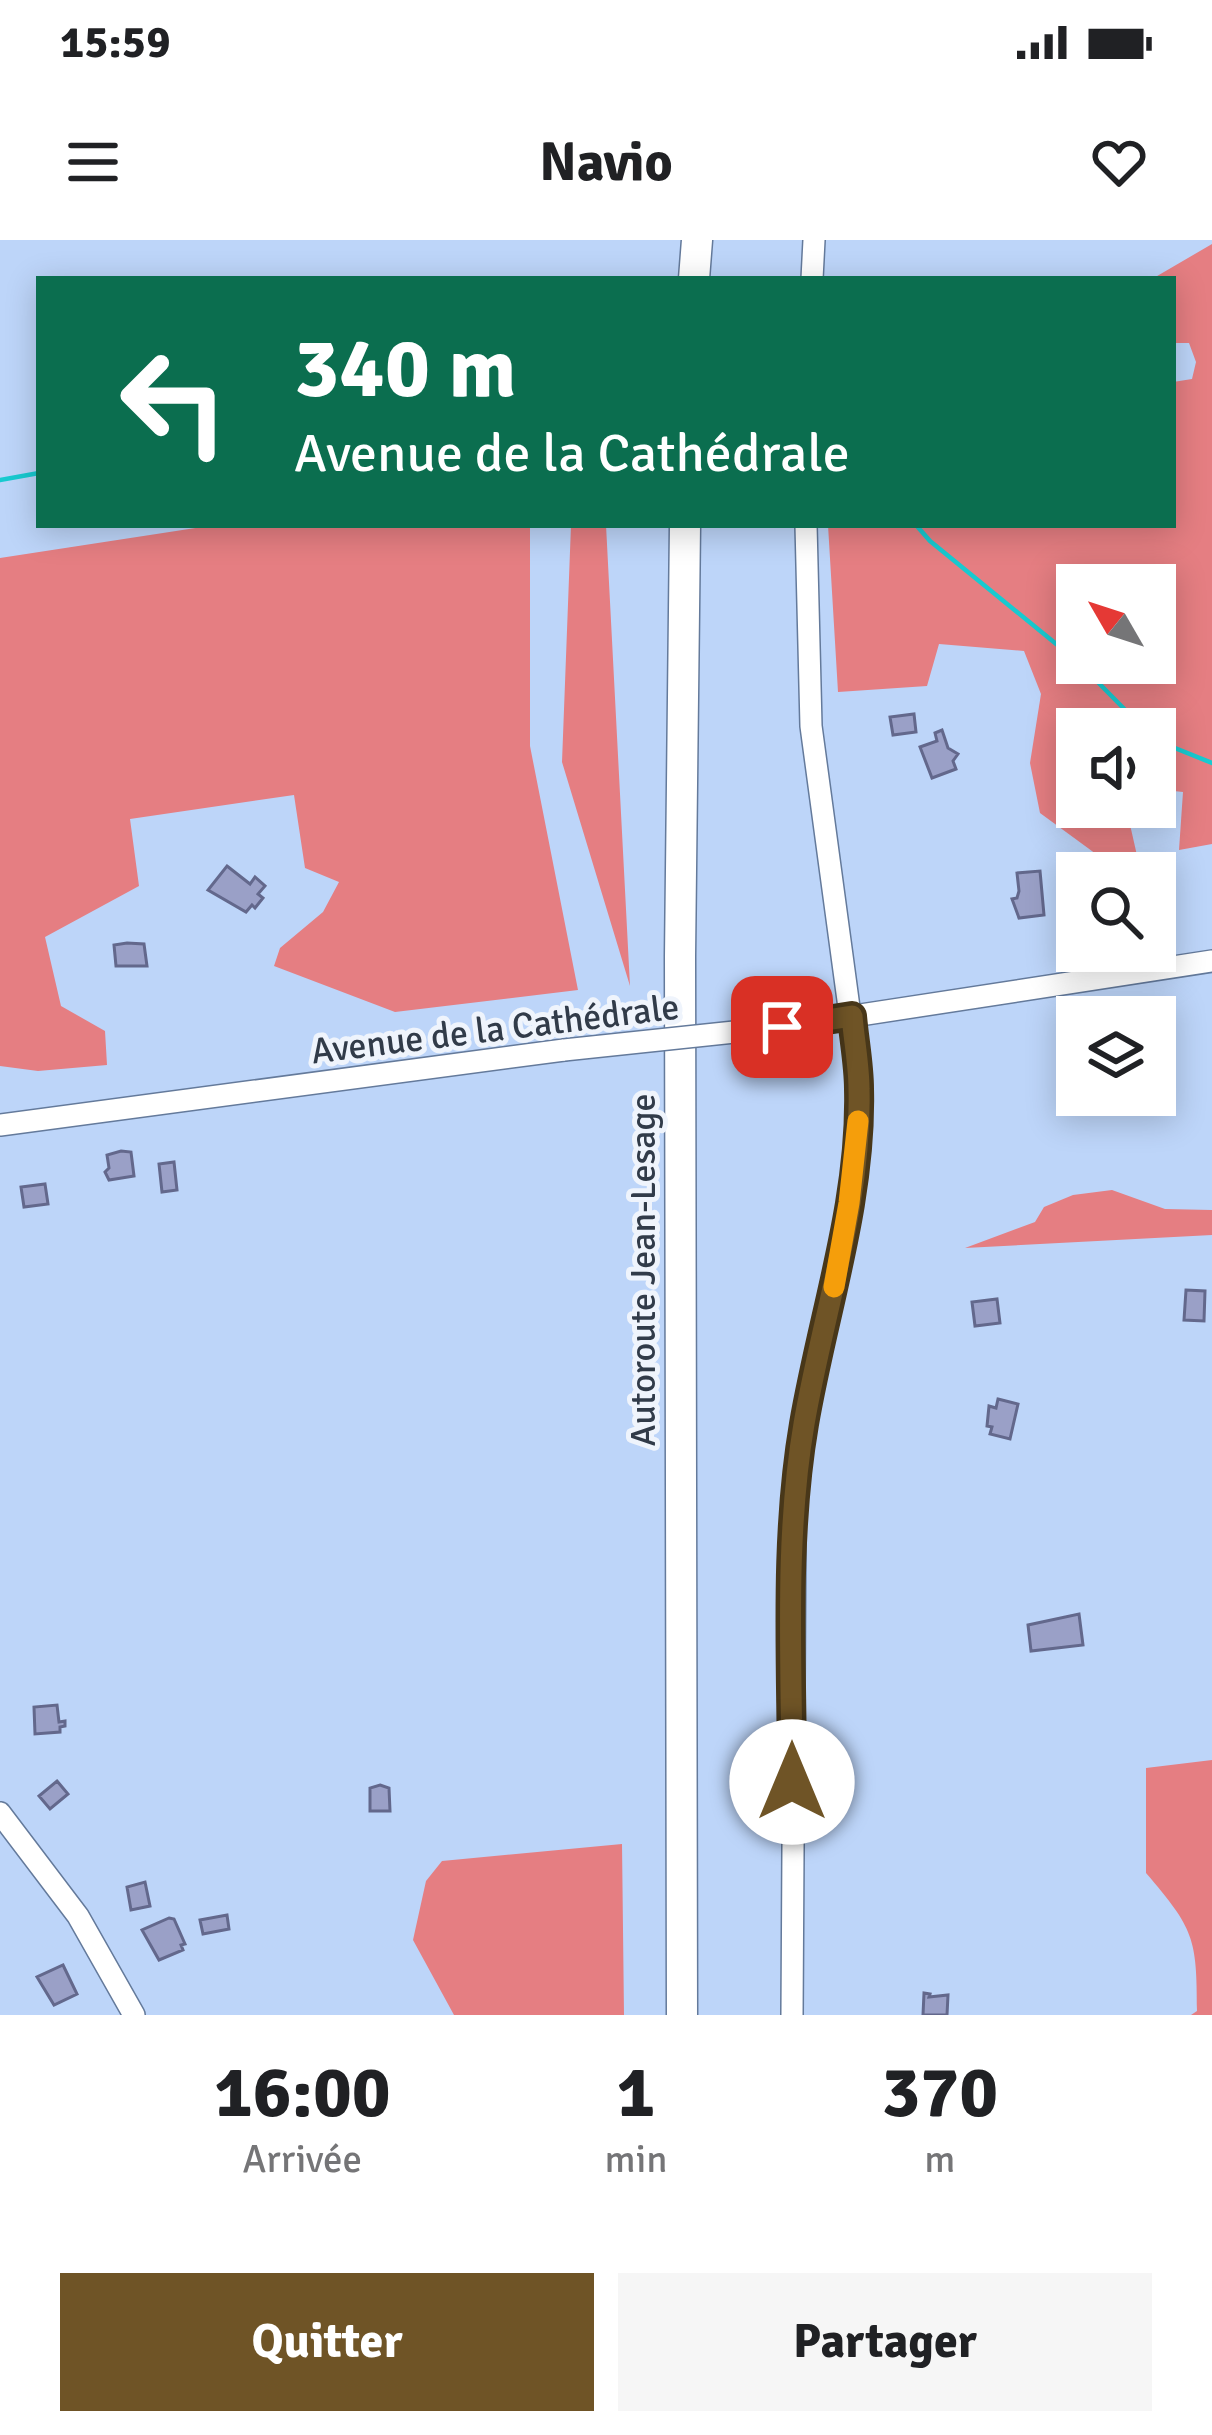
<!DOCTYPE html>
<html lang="fr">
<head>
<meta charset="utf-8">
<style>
	body { margin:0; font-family:Signika,sans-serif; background:#f6f6f6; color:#202124; height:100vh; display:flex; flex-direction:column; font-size:45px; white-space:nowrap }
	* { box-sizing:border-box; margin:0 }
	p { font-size:39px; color:#757577 }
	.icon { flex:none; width:66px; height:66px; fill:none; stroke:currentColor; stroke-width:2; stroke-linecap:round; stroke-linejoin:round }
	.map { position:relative; height:1775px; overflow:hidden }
	.drawer { display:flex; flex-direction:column; background:#fff; flex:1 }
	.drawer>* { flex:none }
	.banner { position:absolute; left:36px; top:36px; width:1140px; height:252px; border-radius:0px; box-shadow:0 6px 30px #0003; background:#0b6e4f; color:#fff; overflow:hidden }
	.needle { width:78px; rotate:309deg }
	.controls { position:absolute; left:1056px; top:324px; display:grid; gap:24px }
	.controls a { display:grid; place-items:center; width:120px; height:120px; border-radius:0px; background:#fff; box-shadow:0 6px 30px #0003; font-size:60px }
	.pin { position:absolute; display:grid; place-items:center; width:102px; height:102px; color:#fff; margin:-51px; border-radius:24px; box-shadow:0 6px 18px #0006 }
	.me { position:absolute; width:132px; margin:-66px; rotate:0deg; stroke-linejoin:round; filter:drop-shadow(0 0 9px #0008) }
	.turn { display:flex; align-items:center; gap:42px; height:252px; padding:0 60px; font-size:54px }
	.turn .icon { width:156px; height:156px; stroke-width:2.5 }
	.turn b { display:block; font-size:84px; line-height:102px }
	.eta { display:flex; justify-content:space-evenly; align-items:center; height:204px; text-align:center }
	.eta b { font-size:72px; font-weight:700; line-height:84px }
	.cta { display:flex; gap:24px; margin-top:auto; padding:24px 60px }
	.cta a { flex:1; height:138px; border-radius:0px; background:#6f5426; color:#fff; font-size:48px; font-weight:700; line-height:138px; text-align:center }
	.cta a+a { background:#f6f6f6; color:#202124 }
	.status { display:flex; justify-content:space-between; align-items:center; height:84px; padding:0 60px; background:#fff; direction:ltr }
	.status svg { height:33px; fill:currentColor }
	header { display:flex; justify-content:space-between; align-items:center; height:156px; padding:0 60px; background:#fff; font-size:54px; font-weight:700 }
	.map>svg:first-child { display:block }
	.forest { fill:#e57e82; fill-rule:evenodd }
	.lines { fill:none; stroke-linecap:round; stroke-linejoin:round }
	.stream { stroke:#18cad0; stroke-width:4.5 }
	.building { fill:#9aa0c7; stroke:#63688c; stroke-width:3 }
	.minor-casing { stroke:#647a9b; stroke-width:24 }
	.highway-casing { stroke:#647a9b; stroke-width:33 }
	.minor { stroke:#fff; stroke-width:21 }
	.highway { stroke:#fff; stroke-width:30 }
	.minor-bridge-casing { stroke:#647a9b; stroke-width:24; stroke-linecap:butt }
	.minor-bridge { stroke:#fff; stroke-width:21 }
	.route-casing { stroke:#483719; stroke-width:30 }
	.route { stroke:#6f5426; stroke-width:21 }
	.slow { stroke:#f59e0b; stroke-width:21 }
	.labels { text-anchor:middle; stroke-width:10; stroke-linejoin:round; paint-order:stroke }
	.street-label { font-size:36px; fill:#313b49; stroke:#eff4fc }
</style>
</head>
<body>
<div class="status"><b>15:59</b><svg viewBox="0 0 49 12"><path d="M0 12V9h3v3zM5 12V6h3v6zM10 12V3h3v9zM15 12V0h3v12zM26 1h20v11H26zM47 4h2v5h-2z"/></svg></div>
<header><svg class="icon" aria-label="menu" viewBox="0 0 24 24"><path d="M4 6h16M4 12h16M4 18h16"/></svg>Navio<svg class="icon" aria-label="heart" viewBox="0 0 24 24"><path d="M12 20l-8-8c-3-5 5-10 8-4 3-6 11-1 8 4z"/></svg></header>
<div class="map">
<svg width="1212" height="1775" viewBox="0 0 1212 1775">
	<rect width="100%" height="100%" fill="#bdd5f9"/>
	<path class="forest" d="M1212,4V604L1179,610L1183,552L1155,549V489H1077V567H1126L1141,633H1122L1040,573L1030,523L1041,454L1024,411L939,404L927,446L838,452L828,285H1173V142L1192,139L1196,122L1189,103H1173V39H1152ZM1077,345H1155V423H1077Z
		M215,285H530V506L578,750L395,772L274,726L280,708L323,672L339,642L305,628L294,555L130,579L139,646L45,697L61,766L105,791L107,825L38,831L0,826V318Z
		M571,285H606L630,746L562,522Z
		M1112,950L1165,969L1212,970V995L965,1008L1035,982L1044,967L1073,955Z
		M1212,1520V1775H1191L1197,1771C1197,1698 1194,1689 1146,1633V1528Z
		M622,1604L624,1775H454L413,1700L426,1641L442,1621Z"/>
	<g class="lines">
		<path class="stream" d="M0,240L39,233
			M916,285L930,301L1077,421
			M1079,423L1144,489
			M1155,500L1212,523"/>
	</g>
	<path class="building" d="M914,474L916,492L893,495L890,477Z
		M942,490L948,508L958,514L953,521L956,529L932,538L920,507L937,501L935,493Z
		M227,626L250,644L255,637L265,646L258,654L263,658L255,668L252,665L246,672L208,650Z
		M1040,631L1044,675L1019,678L1012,659L1017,658L1019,651L1017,633Z
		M127,703L144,704L147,726H116L114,705Z
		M121,911L131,912L134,936L109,940L105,932L109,928L107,915Z
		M174,922L177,950L162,952L159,924Z
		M45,944L48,964L24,967L21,947Z
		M1186,1050L1205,1051L1204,1081L1184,1080Z
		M997,1059L1000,1083L975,1086L972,1062Z
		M998,1159L1018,1164L1010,1199L990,1194L992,1187L987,1186L989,1166L996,1168Z
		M1079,1374L1083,1405L1031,1411L1028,1385Z
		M57,1465L59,1482L65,1481V1486L60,1487V1492L35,1494L34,1467Z
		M57,1541L68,1554L50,1569L39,1556Z
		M380,1545L389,1548L390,1571H370V1548Z
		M145,1642L150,1666L131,1670L127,1647Z
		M227,1675L229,1689L203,1694L200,1680Z
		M169,1678L174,1679L185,1704L181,1705L183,1710L159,1720L142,1690Z
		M63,1725L77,1754L54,1765L37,1737Z
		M924,1753L930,1754L929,1757L948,1755L947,1775H923Z"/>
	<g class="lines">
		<g class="minor-casing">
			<path id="minor" d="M812,39L814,0
				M782,787L1212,721
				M0,885L564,810
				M0,1573L78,1676L134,1775
				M792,1775L795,1279L803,1187L843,1005L855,921L860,849L811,486L806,285"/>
		</g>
		<g class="highway-casing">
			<path id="highway" d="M694,39L697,0
				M682,1775L680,716L685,285"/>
		</g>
		<use href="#minor" class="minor"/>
		<use href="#highway" class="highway"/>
		<g class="minor-bridge-casing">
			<path id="minor-bridge" d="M564,810L782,787"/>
		</g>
		<use href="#minor-bridge" class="minor-bridge"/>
	</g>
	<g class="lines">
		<g class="route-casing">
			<path id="route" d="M782,787L852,776C854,800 859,825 859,849C862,963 823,1073 804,1184C784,1301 792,1424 792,1542"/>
		</g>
		<use href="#route" class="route"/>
		<path class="slow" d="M834,1047L849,963L858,881"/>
	</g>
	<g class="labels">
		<g class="street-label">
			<text transform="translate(495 788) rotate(-7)" y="13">Avenue de la Cathédrale</text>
			<text transform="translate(642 1030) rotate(-90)" y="13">Autoroute Jean-Lesage</text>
		</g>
	</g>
</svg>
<div class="controls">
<a><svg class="needle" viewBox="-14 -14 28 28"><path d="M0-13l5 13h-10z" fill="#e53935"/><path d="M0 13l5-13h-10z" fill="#757577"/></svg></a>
<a><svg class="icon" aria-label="sound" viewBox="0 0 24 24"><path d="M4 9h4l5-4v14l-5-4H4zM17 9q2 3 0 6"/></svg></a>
<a><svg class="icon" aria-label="search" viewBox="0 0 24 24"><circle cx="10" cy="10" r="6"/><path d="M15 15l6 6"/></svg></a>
<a><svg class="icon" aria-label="layers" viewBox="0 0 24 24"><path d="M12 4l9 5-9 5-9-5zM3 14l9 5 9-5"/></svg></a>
</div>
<div class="pin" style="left:782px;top:787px;background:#d93025"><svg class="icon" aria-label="arrive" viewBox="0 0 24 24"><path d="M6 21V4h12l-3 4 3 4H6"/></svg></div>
<svg class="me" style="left:792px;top:1542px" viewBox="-20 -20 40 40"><circle r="19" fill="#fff"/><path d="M0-13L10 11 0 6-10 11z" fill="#6f5426"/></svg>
<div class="banner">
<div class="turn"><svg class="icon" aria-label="left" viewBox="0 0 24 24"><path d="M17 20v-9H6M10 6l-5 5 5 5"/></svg><div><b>340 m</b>Avenue de la Cathédrale</div></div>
</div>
</div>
<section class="drawer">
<div class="eta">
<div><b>16:00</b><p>Arrivée</p></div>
<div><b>1</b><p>min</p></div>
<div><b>370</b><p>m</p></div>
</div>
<div class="cta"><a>Quitter</a><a>Partager</a></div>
</section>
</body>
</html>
